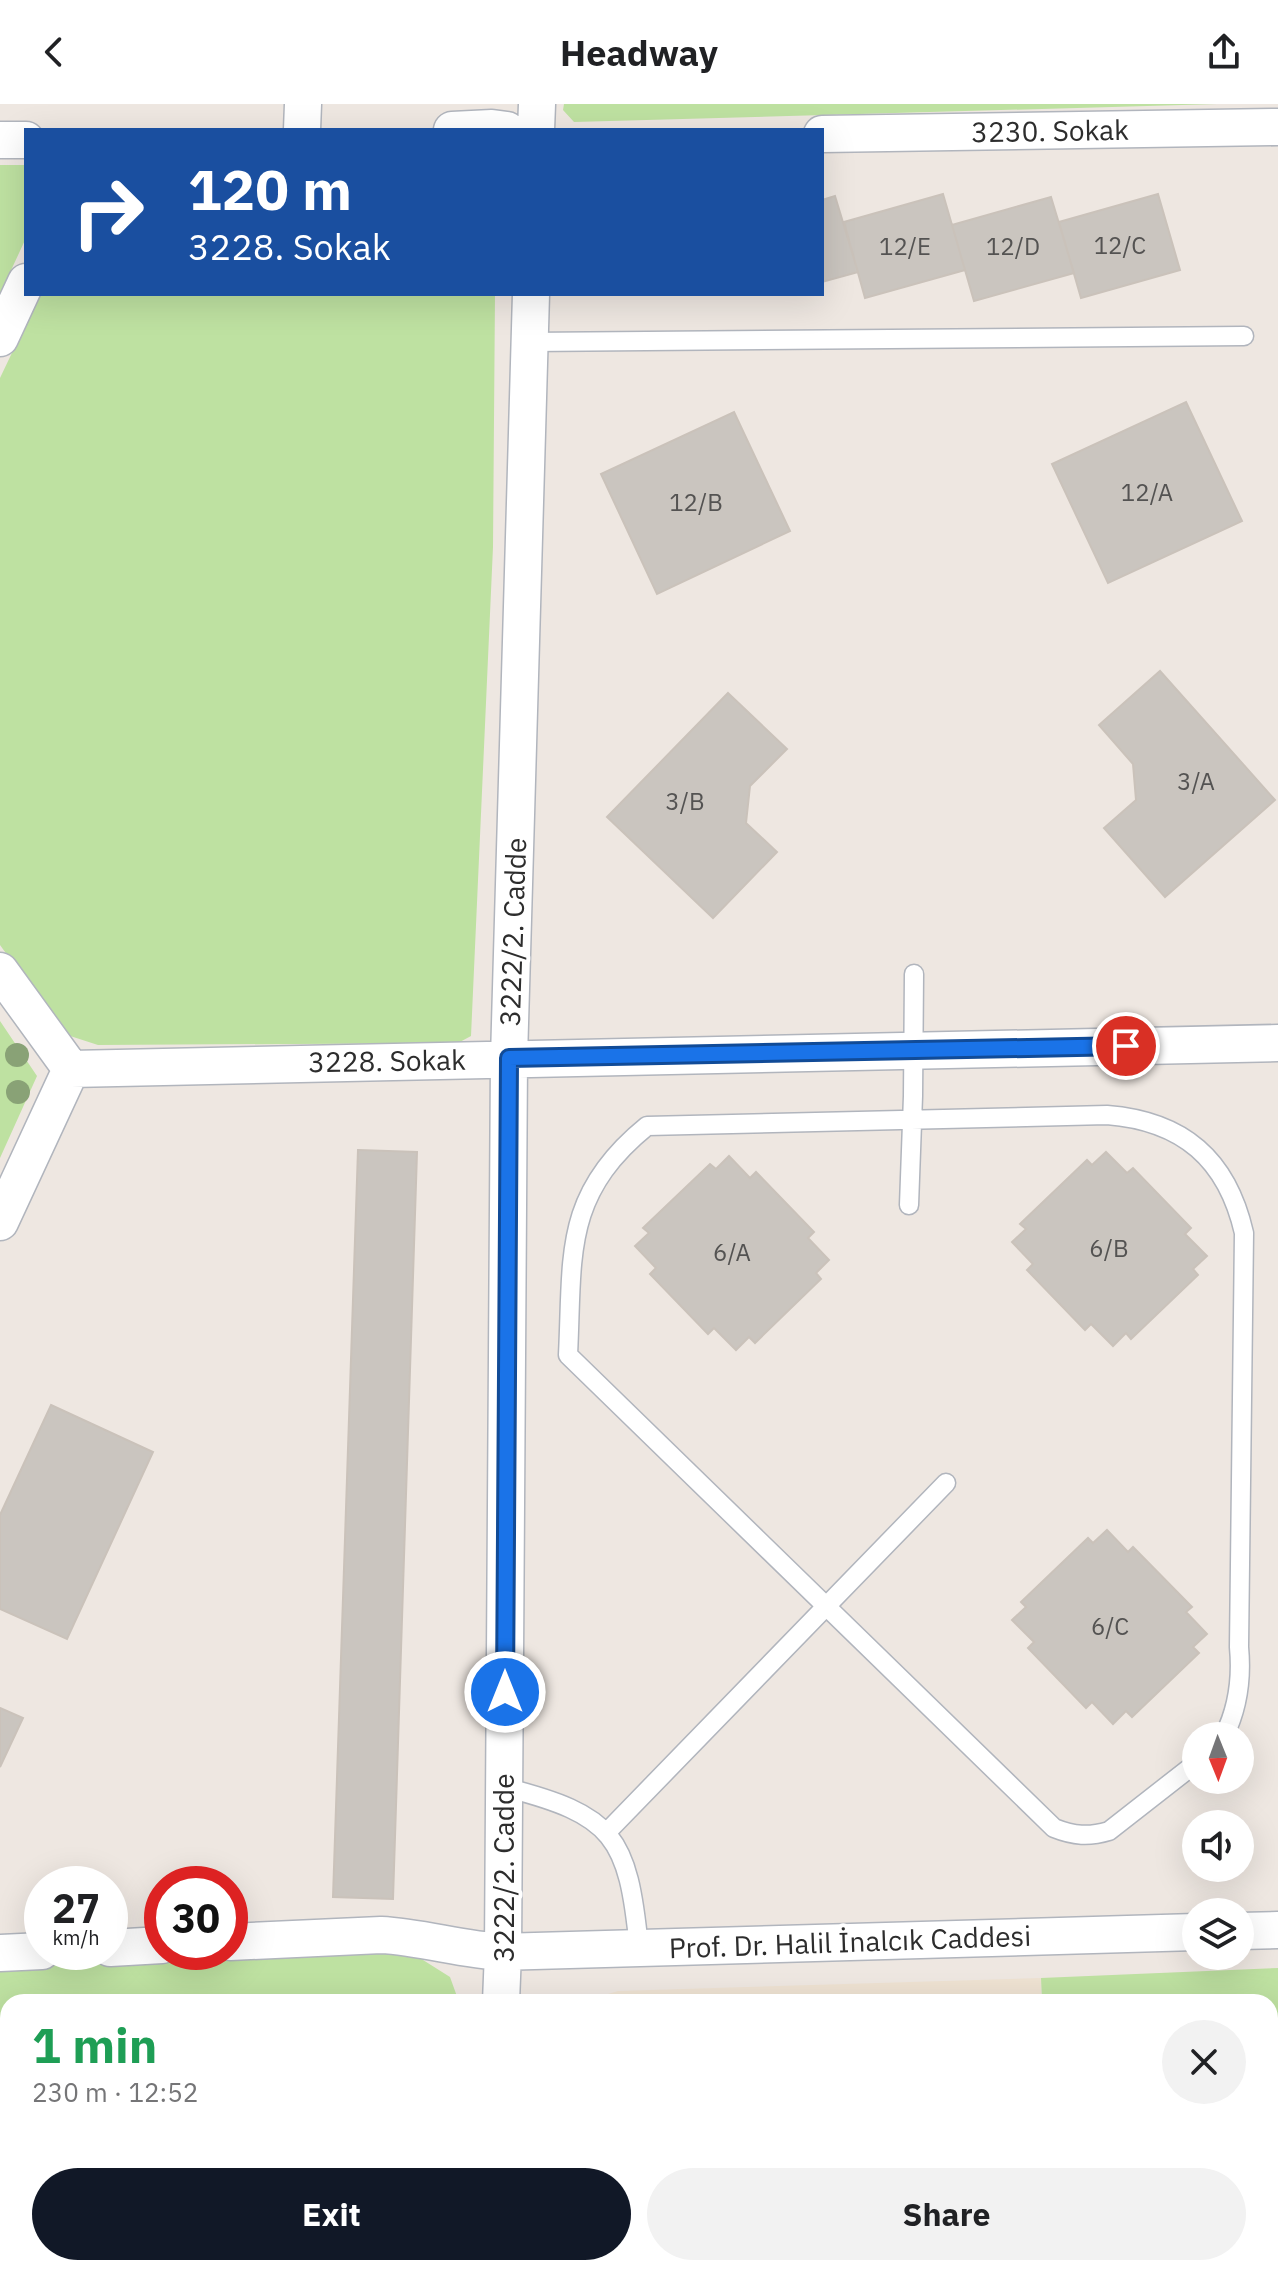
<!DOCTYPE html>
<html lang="en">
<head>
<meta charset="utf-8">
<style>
	body { margin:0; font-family:"IBM Plex Sans",sans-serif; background:#f2f2f2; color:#202124; height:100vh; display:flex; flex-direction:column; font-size:30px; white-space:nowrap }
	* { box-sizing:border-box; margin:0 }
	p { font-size:26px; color:#757577 }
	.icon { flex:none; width:44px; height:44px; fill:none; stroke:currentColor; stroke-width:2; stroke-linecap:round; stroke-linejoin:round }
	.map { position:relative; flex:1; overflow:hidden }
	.sheet { position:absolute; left:0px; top:1890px; width:1278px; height:282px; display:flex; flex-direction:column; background:#fff; border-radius:24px 24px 0 0; box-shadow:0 8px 32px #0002 }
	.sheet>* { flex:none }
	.banner { position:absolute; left:24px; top:24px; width:800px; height:168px; border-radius:0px; box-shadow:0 8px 32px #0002; background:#1a4fa0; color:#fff; overflow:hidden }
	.needle { width:52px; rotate:179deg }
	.fabs { position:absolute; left:1182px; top:1618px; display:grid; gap:16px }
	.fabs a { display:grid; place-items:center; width:72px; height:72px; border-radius:50%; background:#fff; box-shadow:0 8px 32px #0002; font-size:40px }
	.speed { position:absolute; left:24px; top:1762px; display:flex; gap:16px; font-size:40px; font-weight:700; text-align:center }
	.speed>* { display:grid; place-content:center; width:104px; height:104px; border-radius:50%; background:#fff; box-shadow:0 8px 32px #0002; line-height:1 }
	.speed small { font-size:20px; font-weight:400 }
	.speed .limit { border:12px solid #d22; background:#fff; color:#111 }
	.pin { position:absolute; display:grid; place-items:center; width:68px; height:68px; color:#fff; margin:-34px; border:4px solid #fff; border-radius:50%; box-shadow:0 2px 8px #0007 }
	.me { position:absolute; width:88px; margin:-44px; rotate:0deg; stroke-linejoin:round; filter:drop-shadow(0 0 6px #0008) }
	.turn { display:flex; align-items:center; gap:28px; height:168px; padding:0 32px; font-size:36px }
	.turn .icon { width:104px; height:104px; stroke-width:2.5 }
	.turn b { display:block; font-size:56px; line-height:68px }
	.round { display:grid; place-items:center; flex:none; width:84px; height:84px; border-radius:42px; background:#f2f2f2 }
	.overview { display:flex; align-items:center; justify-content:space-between; height:136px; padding:0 32px }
	h1 { font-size:48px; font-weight:800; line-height:60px; color:#1e9e55 }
	.primary-button { display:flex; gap:16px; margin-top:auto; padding:16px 32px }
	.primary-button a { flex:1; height:92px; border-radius:48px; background:#111827; color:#fff; font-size:32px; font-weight:800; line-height:92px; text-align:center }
	.primary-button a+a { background:#f2f2f2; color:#202124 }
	header { display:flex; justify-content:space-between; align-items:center; height:104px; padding:0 32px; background:#fff; font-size:36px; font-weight:800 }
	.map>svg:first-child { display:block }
	.education { fill:#eee2d2 }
	.green { fill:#bee1a1 }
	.building { fill:#cac5bf; stroke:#cac2ba; stroke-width:2 }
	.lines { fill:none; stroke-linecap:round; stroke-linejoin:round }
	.lane-casing { stroke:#b1b5bd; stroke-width:21 }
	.street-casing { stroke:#b1b5bd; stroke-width:39 }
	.lane { stroke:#fff; stroke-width:18 }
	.street { stroke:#fff; stroke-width:36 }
	.tree { fill:#89a276 }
	.route-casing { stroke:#114b97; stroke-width:20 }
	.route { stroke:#1a73e8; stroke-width:14 }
	.labels { text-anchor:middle; stroke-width:8; stroke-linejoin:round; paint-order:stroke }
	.number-label { font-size:24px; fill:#545352 }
	.street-label { font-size:28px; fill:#2d2d2d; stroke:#fff }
</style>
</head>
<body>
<header><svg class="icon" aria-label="back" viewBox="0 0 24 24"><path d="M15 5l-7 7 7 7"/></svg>Headway<svg class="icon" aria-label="share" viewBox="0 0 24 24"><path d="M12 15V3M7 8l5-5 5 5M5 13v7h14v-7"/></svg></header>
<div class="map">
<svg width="1278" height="2171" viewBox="0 0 1278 2171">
	<rect width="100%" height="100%" fill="#eee7e1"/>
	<path class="education" d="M1041,1874V1898H581L618,1887Z
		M459,2164H1049V2171H457Z"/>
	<path class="green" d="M564,0H1217L574,18L563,6Z
		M0,61H26V134L0,190Z
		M40,190H495L493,443L471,932L458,939L98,941L64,930L0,841V274Z
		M0,917L37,972L0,1054Z
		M404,1844L450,1873L459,1898H8V2164H382L379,2171H0V1861Z
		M1278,1864V2171H1049V2164H1270V1898H1042L1041,1874Z"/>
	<path class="building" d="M943,90L965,166L865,194L844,118Z
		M1158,90L1180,166L1081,194L1059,118Z
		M835,92L858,168L822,178V96Z
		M1051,93L1074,169L974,197L952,121Z
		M1186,298L1242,417L1108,479L1052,360Z
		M734,308L790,427L657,490L601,370Z
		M1160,567L1275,696L1165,793L1104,724L1136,696L1133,660L1099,621Z
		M728,589L787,645L750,682L746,719L777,748L713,814L607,713Z
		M358,1046L417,1048L393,1795L333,1793Z
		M1106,1048L1127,1069L1133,1064L1191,1124L1185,1130L1207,1152L1193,1165L1198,1171L1131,1235L1126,1229L1113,1242L1091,1220L1085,1226L1027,1166L1033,1160L1012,1138L1026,1125L1020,1120L1087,1056L1092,1061Z
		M729,1052L750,1074L756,1068L814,1128L808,1134L829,1156L816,1169L821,1175L755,1239L749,1233L736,1246L714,1224L708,1230L650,1170L656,1164L635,1142L649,1129L643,1124L710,1060L716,1065Z
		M51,1301L153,1348L67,1535L0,1505V1411Z
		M1107,1426L1128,1448L1133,1443L1192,1503L1186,1508L1207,1530L1193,1543L1199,1549L1132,1613L1126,1607L1113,1620L1092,1598L1086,1604L1028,1544L1034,1538L1012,1516L1026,1503L1021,1498L1088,1434L1093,1439Z
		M0,1604L23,1614L0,1663Z
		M664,2164V2171H568V2165Z
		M855,2164H953V2171H855Z"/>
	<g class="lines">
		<g class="lane-casing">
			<path id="lane" d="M529,238L1244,232
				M909,1101L913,992L914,870
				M1196,1659L1109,1727C1089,1733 1074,1732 1054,1724L568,1251C573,1152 562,1091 647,1022L1107,1011C1183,1017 1227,1055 1244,1129L1239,1543C1242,1575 1238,1604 1224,1632
				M504,1683C614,1711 628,1732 639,1844
				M607,1728L946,1379"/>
		</g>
		<g class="street-casing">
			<path id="street" d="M302,26L303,0
				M452,26L492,24L507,26
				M536,26L537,0
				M822,30L1278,23
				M0,36H26
				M0,234L26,178
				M0,867L71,965L0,1118
				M71,965L1278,939
				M1240,1827L1278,1826
				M230,1838L381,1831C422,1833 462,1846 503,1848L1196,1828
				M110,1844L162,1841
				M0,1849L42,1847
				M501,1898L503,1848L509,954L531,190
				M415,2171L418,2164"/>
		</g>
		<use href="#lane" class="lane"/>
		<use href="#street" class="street"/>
	</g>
	<g class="tree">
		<circle cx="17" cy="951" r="12"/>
		<circle cx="18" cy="988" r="12"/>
	</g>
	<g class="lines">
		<g class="route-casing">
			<path id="route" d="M505,1588L509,954L1126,942"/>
		</g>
		<use href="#route" class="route"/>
	</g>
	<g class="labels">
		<g class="number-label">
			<text x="1120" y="150">12/C</text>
			<text x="905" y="151">12/E</text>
			<text x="1013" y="151">12/D</text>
			<text x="1147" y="397">12/A</text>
			<text x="696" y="407">12/B</text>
			<text x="1196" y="686">3/A</text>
			<text x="685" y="706">3/B</text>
			<text x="1109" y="1153">6/B</text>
			<text x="732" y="1157">6/A</text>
			<text x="1110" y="1531">6/C</text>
		</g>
		<g class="street-label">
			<text transform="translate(1050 27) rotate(-1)" y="10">3230. Sokak</text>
			<text transform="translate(513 828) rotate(-88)" y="10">3222/2. Cadde</text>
			<text transform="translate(387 957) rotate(-1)" y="10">3228. Sokak</text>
			<text transform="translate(504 1764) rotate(-90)" y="10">3222/2. Cadde</text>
			<text transform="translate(850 1838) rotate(-2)" y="10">Prof. Dr. Halil İnalcık Caddesi</text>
		</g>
	</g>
</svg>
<div class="fabs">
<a><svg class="needle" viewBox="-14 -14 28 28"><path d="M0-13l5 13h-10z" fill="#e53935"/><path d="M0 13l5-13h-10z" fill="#757577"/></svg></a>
<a><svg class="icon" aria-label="sound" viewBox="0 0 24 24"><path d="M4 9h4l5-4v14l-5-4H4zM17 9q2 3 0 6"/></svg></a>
<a><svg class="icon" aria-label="layers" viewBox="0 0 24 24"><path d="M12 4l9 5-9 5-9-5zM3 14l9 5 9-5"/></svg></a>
</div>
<div class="speed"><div>27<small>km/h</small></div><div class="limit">30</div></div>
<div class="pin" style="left:1126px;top:942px;background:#d93025"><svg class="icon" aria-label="arrive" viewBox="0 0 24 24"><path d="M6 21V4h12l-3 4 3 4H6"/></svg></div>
<svg class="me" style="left:505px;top:1588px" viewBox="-20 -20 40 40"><circle r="17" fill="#1a73e8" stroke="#fff" stroke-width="3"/><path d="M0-11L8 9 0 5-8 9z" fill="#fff"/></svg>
<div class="banner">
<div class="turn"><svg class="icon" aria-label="right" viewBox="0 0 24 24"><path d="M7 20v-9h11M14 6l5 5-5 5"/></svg><div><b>120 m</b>3228. Sokak</div></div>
</div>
<section class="sheet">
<div class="overview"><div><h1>1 min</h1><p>230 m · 12:52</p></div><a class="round"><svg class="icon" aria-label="close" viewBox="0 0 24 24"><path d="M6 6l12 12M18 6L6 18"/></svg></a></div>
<div class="primary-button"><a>Exit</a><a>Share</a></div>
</section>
</div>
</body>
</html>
